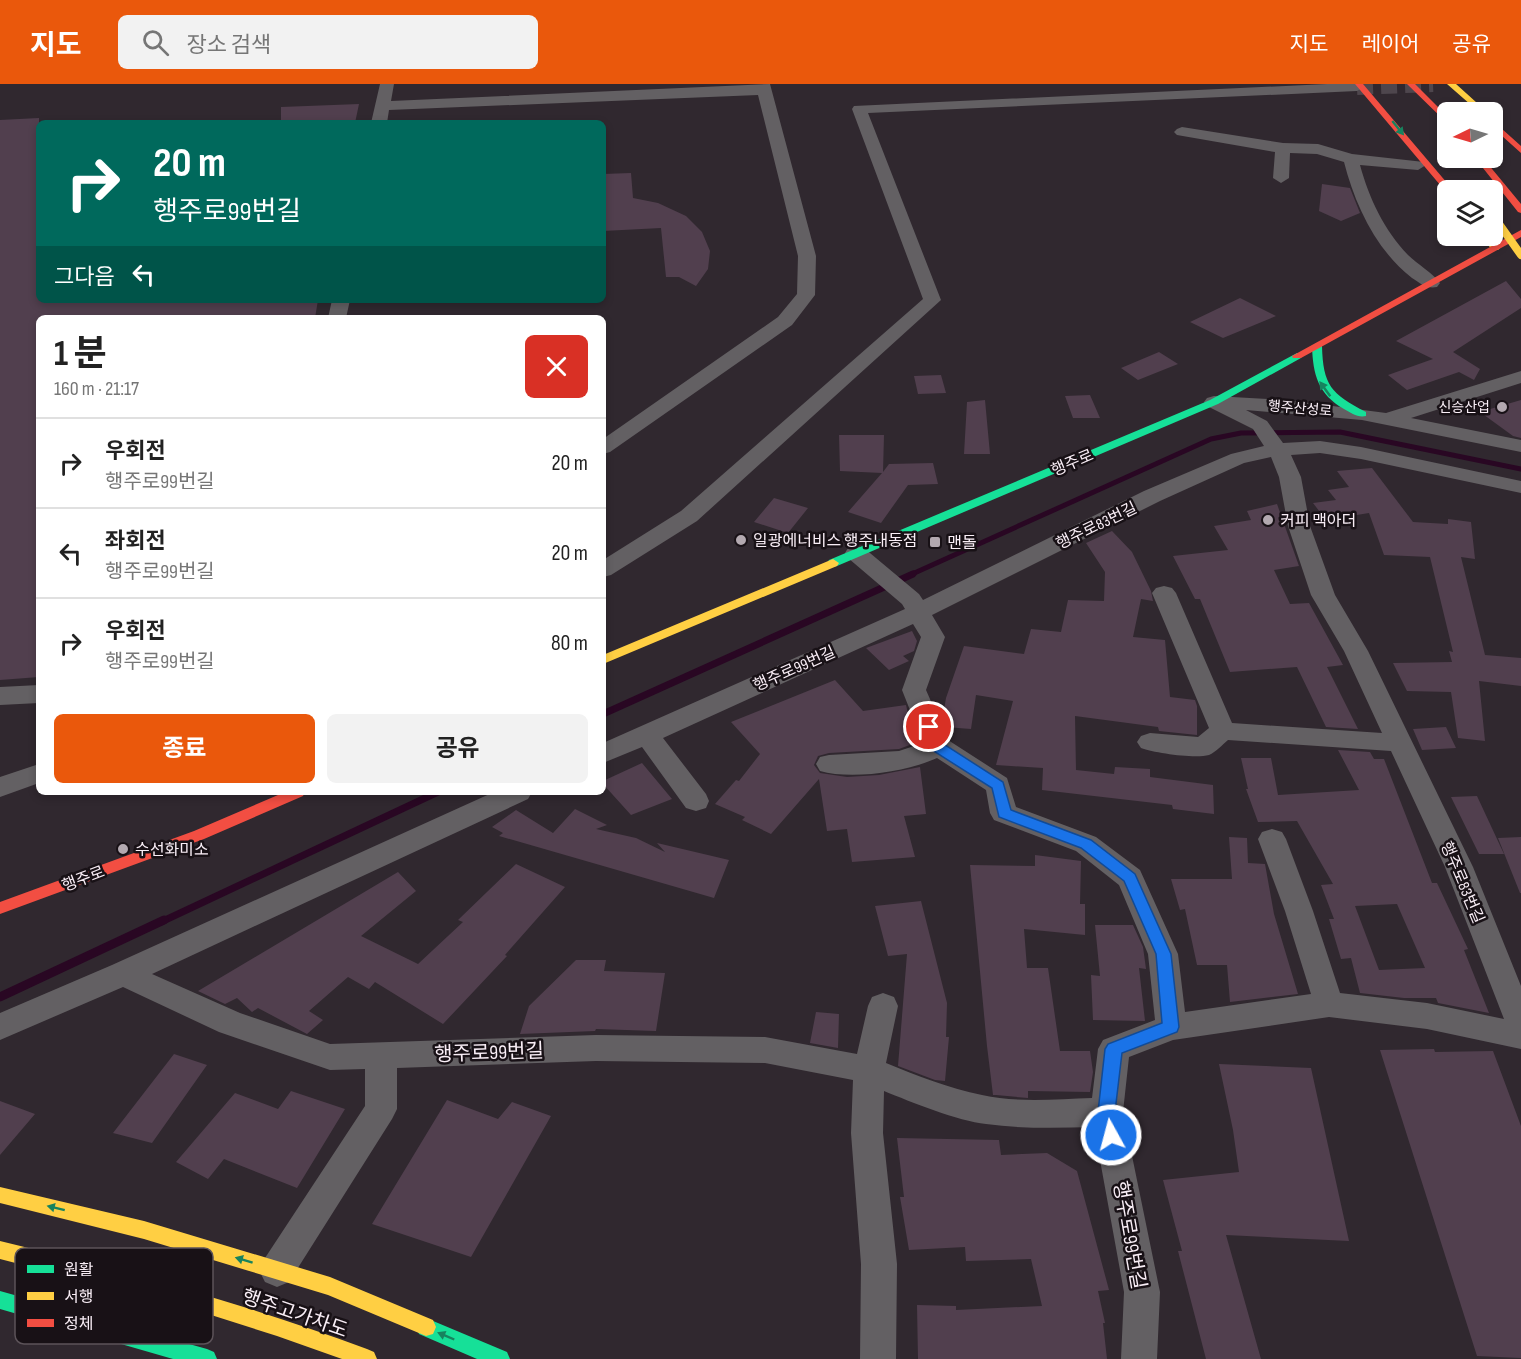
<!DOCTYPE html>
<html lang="ko">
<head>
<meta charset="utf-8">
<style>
	body { margin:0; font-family:"Sofia Sans Condensed","Noto Sans KR",sans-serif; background:#f2f2f2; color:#222; height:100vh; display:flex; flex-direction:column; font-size:22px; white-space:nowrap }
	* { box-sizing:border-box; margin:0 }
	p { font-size:20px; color:#767676 }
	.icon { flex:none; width:33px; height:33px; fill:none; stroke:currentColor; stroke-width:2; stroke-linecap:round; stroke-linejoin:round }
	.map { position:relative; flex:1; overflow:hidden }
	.details { position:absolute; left:36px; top:231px; width:570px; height:480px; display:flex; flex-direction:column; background:#fff; border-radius:9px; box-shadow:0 3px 9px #0003 }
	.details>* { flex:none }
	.banner { position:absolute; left:36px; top:36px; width:570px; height:183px; border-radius:9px; box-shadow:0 3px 9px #0003; background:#00695c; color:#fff; overflow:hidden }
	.needle { width:39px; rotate:265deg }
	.controls { position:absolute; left:1437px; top:18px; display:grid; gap:12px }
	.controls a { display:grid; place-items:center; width:66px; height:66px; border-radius:9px; background:#fff; box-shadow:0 3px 9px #0003; font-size:30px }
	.pin { position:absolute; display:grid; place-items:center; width:51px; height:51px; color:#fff; margin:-26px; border:3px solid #fff; border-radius:50%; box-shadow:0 2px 6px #0007 }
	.me { position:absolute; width:66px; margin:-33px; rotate:353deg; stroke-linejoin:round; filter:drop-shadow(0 0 4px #0008) }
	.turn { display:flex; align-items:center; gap:21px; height:126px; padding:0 18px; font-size:27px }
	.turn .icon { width:78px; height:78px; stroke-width:2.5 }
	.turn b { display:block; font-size:42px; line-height:51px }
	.then { display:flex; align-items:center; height:57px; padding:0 18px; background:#0003; gap:12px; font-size:22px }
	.round { display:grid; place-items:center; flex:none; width:63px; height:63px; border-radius:9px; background:#f2f2f2 }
	.overview { display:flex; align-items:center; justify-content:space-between; height:102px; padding:0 18px }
	h1 { font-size:36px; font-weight:700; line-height:45px }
	.action { display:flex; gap:12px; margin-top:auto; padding:12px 18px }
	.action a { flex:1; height:69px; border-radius:9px; background:#ea580c; color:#fff; font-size:24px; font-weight:700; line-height:69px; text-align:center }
	.action a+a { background:#f2f2f2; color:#222 }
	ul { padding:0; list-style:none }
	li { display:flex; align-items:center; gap:18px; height:90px; padding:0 18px; border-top:2px solid #e0e0e0 }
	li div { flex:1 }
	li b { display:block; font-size:22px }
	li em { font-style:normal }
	header { display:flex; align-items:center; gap:36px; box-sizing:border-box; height:84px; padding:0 30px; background:#ea580c; color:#fff }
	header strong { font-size:28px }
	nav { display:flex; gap:33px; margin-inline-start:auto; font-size:21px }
	.search { width:420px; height:54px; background:#f2f2f2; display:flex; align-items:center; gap:15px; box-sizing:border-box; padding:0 21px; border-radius:9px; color:#767676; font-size:22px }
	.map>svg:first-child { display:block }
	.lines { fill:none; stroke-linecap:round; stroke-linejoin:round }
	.stream-far2 { stroke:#290723; stroke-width:5 }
	.stream-far1 { stroke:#290723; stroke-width:7 }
	.stream { stroke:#290723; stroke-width:9 }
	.building { fill:#513f4e; fill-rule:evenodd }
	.street-tunnel { stroke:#4e464d; stroke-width:16; stroke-dasharray:16 8; stroke-linecap:butt }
	.street { fill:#636063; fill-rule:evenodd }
	.fast { fill:#16e098; fill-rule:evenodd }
	.slow { fill:#ffcf43; fill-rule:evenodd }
	.jam { fill:#f24e42; fill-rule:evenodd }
	.slow-bridge { stroke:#ffcf43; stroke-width:8 }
	.oneway { fill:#17835e }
	.route { fill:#1a73e8; stroke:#114b97; stroke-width:1.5 }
	.poi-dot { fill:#b3a9b0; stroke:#181116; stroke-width:2 }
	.labels { text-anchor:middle; stroke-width:5; stroke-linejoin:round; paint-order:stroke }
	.far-poi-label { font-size:14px; fill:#f9eef6; stroke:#181116; text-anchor:end }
	.far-street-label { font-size:14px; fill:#f9eef6; stroke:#181116 }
	.street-label { font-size:16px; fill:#f9eef6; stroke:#181116 }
	.poi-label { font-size:16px; fill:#f9eef6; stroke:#181116; text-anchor:start }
	.near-street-label { font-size:20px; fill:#f9eef6; stroke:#181116 }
	.key { fill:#181116; stroke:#5c5359; stroke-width:1.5 }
	.key-label { font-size:16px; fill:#f9eef6 }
</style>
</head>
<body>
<header>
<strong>지도</strong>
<div class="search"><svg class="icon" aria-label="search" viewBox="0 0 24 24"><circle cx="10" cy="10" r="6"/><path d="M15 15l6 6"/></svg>장소 검색</div>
<nav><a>지도</a><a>레이어</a><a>공유</a></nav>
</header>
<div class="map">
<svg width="1521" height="1275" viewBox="0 0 1521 1275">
	<rect width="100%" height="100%" fill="#30282f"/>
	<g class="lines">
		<path class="stream-far2" d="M910,491L1211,355L1241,349L1340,348L1521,385"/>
		<path class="stream-far1" d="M603,630L913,490
			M161,838L438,708"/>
		<path class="stream" d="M0,913L164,836"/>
	</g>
	<path class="building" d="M359,20L355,39H281V23Z
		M39,34V216H318L315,234H39V593L0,596V36Z
		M631,89L633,114L658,119L686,132L702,148L710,167L708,185L696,202L679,193H666L661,144L603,147V90Z
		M1322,100L1350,104L1360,129L1341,137L1319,127Z
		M1506,197L1521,215V224L1453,268L1480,285L1474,296L1459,288L1407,306L1388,291L1433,275L1396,257Z
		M1240,214L1276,232L1223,254L1190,238Z
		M1159,268L1178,280L1138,296L1121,284Z
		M941,291L946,309L918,310L914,292Z
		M1090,311L1100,334H1073L1065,312Z
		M985,316L990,370H964L967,318Z
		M1521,316V354L1513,352L1480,328Z
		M839,351H884L883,388L889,380L933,379L938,400L908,401L881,439L848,428L882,389L840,387Z
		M1372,384L1413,438L1448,440V435L1471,438L1475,475L1461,473L1485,571L1521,574V602L1479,597L1485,657L1458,654L1451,608L1407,607L1393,579L1452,578L1449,567L1453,568L1430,473L1384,471L1369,429L1326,436L1313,419L1336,416L1328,406L1349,403L1337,387Z
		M774,414L808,424L788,449L754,438Z
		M1277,420L1299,482L1274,486L1290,520L1309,519L1343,581L1327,583L1358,645L1326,643L1297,583L1230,588L1200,515H1195L1173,472L1228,466L1214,442L1251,436L1247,427Z
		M1112,447L1132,468L1151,507L1153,517L1141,515L1133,553L1165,556L1170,613L1195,616L1197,622V651L1159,647L1158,643L1075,632L1076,686L1114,690L1115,683L1150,685V693L1213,701L1214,730L1173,725L1172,721L1042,706L1043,684L996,681L1013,617L976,611L971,645L945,643L942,638L946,614L964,562L1024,570L1031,545L1061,548L1068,516L1104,517L1105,488L1086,459Z
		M912,547L917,557L914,567L903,572L909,577L889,586L866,564Z
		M835,596L863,627L906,621L915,659L899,665L829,669L818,672L814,681L820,689L847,693L879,691L920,683L926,730L904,732L915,773L852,778L847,745L827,747L819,695L771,750L742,736L745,733L715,720L736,696L739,697L760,670L731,638Z
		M1446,643L1456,664L1422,666L1413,645Z
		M1338,666L1370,668L1374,675H1384L1432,799H1437L1468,865L1464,866L1489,929L1438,919L1436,914H1404L1360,909L1351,874L1341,875L1329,835H1334L1321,801L1333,800L1297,737L1258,738L1246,705H1248L1241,674H1271L1278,711L1359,706ZM1397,820L1425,884L1379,886L1355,822Z
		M642,679L672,715L631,731L603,700V697Z
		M1477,712L1504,770H1479L1451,713Z
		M575,725L607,741L596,745L636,754L665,768L657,759L729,776L714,814L499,752L503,749L492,743L516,726L553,749Z
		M1229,753L1247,754L1248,779L1265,780L1274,830L1298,910L1230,918L1227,881H1197L1185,825L1180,826L1171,795H1232Z
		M1521,753V809H1520L1498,754Z
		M1035,771L1081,777L1080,820H1085V851L1024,845L1027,884H1048L1060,967H1090L1093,988L1090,1008L1028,1007V1014L996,1011H993L987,962L970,781L1035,782Z
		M516,780L565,803L505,871L507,872L443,940L375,898L369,905L348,893L309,927L323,936L307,950L258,924L252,928L237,914L225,920L198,907L398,788L416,807L361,852L418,880L463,838L458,836Z
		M921,817L947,919L946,953H949L945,997L935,996L898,982L907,870L888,872L875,822Z
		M1095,841H1133L1143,863L1146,885L1139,884L1145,937L1093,936L1091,891L1100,892Z
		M576,876H606L604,887L665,889L656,947L596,945L595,947L520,950L529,922Z
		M816,928L839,930L838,964L810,959Z
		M1434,965L1435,968L1493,967L1521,1042V1274L1477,1272L1380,966Z
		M174,970L207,981L152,1059L113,1049Z
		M1219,980L1311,984L1349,1157L1226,1151L1261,1275H1206L1178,1167H1182L1163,1096L1239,1088L1233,1046Z
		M291,1007L345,1025L297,1104L224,1075L208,1095L176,1078L235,1009L278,1025Z
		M447,1016L498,1035L512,1018L551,1032L471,1173L372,1140Z
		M0,1017L35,1030L0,1071Z
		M897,1054L999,1056L1001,1071L1047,1069L1077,1087L1109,1206L1098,1207L1105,1239H1103L1107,1275H918L917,1221L956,1222V1226L1042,1222L1031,1175L966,1177L965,1163L909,1166L900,1113H904Z"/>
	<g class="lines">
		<path class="street-tunnel" d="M1357,3L1433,0"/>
		<path class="street" d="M380,0H394L391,17L770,0L816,172L815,211L792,241L610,368L603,370V355L778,233L797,210L798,172L758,11L389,26L387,39H371Z
			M1327,0H1362L1364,3L1357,7L868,29L941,216L697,437L611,491L603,493V476L681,427L923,215L852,25L854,22Z
			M1182,43L1283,59L1318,60L1352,70L1424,78L1426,81L1418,86L1360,81C1369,114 1384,146 1408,171C1418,181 1432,188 1440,199L1437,203C1427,205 1421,200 1412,194C1376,166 1355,121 1344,78L1317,70L1290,69L1289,94L1281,99L1273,94L1275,68L1177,51L1174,48L1177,45Z
			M332,216H350L346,234H328Z
			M1521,287V299L1411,334L1521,356V368L1362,336L1246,326L1267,337L1283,359L1320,357L1361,363L1521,397V409L1361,375L1320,369L1291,371L1301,393L1310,442L1335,511L1368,567L1473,783L1521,902V965L1427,945L1329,933L1173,956L1129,973L1123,1028L1160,1208L1157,1275H1121L1124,1208L1094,1043C1058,1044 1022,1045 986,1040C958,1037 911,1018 884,1007L883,1049L897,1180L896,1275H860L861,1180L851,1049L853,996L765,979L596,977L397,984V1025L392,1035L289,1198L277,1203L265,1198L259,1186L265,1174L365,1022V985L330,986L219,948L123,903L0,956V929L112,881L494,708H532L528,715L152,890L240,929L330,960L596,951L765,953L857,970L868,922L872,913L883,909L894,913L898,922L886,979C917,992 949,1004 982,1011C1017,1019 1057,1015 1092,1014L1098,965L1103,956L1155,936L1148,870L1119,801L1076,767L994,736L990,729L986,706L937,674C907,688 851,696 820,687L816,680L820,673L829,671L899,667L923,659L902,606L921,553L913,540L663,654L706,710L709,717L706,724L696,727L686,724L642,663L603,679V659L905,525L902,520L848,474L845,469L848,464L856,462L864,464L919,510L923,516L1144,407L1231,370L1264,362L1253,345L1207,322L1204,318L1207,314L1214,312L1287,316L1386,329ZM1271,373L1279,393L1288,442L1311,511L1344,567L1382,649L1232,639L1176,509L1172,504L1164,502L1156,504L1152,509L1209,644L1198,653L1150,649L1141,652L1137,658L1141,664C1155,669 1195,675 1209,671C1216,668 1222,661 1228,656L1391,667L1445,783L1504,935L1427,919L1340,909L1313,827L1286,755L1282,748L1272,745L1262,748L1258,755L1285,827L1311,910L1185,928L1178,870L1140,786L1096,753L1016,723L1007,694L948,656L926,606L945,553L932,531L1160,417L1244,379Z
			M39,601V619L0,621V603Z
			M39,680V699L0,713V693Z"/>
		<path class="fast" d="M1317,259L1322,262C1323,301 1331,310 1366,328V332C1358,334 1351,329 1344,325C1318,310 1313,291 1312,262Z
			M1297,269L1302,272L1301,274L1218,320L837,482L833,483L827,479L829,476L1210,316Z
			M0,1207L207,1265L214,1268L217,1275H173L0,1225Z
			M426,1234L507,1268L510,1275H477L419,1250L416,1243L419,1236Z"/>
		<path class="slow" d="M1447,0H1456L1487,28H1479Z
			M1481,152H1489L1500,164L1498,166H1492Z
			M833,475L839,479L837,482L603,580V571Z
			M0,1103L144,1137L330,1193L433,1236L436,1243L433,1250L426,1252L328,1211L144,1155L0,1119Z
			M0,1157C124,1187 247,1220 367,1265L374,1268L377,1275H342L277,1252L186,1223L0,1175Z"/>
		<path class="jam" d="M1355,0H1363L1453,106L1446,108Z
			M1407,0H1415L1448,33V40Z
			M1492,36L1521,62V69L1492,43Z
			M1475,74H1483L1521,120V129L1518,128Z
			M1521,146V153L1301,274H1293L1292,272Z
			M285,708H305L303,712L204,755L0,830V818L194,747Z"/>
		<path class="slow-bridge" d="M1492,130L1521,171"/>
	</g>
	<defs><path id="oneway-solid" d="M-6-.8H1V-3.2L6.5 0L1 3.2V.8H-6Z" transform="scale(1.5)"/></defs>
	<g class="oneway">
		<use href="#oneway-solid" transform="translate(1398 44) rotate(51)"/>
		<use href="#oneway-solid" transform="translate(1325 305) rotate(-126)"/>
		<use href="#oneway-solid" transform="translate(56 1124) rotate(-166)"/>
		<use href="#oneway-solid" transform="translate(244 1176) rotate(-163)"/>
		<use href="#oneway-solid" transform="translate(446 1252) rotate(-157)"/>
	</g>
	<path class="route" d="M929,639L934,640L942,659L1003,698L1011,726L1091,756L1135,790L1171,870L1179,943L1177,948L1122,969L1115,1028L1120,1051L1117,1056L1111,1058L1105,1056L1098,1028L1105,965L1108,960L1162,939L1156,870L1124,797L1081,764L999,733L992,704L932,666L922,643Z"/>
	<g class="poi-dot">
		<circle cx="1502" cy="323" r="6"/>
		<circle cx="1268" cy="436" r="6"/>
		<circle cx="741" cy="456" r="6"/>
		<rect x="929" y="452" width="12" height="12" rx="3"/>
		<circle cx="123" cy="765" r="6"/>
	</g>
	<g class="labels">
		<g class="far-poi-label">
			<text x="1490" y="328">신승산업</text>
		</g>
		<g class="far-street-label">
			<text transform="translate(1300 324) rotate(5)" y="5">행주산성로</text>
		</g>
		<g class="street-label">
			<text transform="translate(1072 378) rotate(-23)" y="6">행주로</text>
			<text transform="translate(1096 441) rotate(-26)" y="6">행주로83번길</text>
			<text transform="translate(794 584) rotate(-24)" y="6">행주로99번길</text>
			<text transform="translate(83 794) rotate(-21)" y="6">행주로</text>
			<text transform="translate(1463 798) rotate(67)" y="6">행주로83번길</text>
		</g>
		<g class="poi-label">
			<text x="1280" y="442">커피 맥아더</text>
			<text x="753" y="462">일광에너비스 행주내동점</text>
			<text x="947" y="464">맨돌</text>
			<text x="135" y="771">수선화미소</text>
		</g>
		<g class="near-street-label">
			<text transform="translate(489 968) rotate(-2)" y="7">행주로99번길</text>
			<text transform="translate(1130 1151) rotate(80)" y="7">행주로99번길</text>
			<text transform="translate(295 1229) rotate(19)" y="7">행주고가차도</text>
		</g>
	</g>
	<rect x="15" y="1164" width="198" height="96" rx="9" class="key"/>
	<rect x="27" y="1181" width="27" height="8" fill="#16e098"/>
	<rect x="27" y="1208" width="27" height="8" fill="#ffcf43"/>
	<rect x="27" y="1235" width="27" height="8" fill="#f24e42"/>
	<g class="key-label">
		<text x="64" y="1191">원활</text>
		<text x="64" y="1218">서행</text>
		<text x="64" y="1245">정체</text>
	</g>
</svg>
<div class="controls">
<a><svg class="needle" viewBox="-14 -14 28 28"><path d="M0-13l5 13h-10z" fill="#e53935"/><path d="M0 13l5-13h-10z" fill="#767676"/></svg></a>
<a><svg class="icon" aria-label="layers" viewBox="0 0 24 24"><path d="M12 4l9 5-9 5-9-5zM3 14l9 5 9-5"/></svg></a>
</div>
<div class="pin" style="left:929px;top:643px;background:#d93025"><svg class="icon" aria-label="arrive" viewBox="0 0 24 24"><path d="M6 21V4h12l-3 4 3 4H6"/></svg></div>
<svg class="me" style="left:1111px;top:1051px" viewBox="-20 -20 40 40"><circle r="17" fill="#1a73e8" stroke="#fff" stroke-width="3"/><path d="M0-11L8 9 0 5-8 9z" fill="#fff"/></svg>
<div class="banner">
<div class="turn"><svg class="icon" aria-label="right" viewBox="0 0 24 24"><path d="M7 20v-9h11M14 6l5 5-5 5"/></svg><div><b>20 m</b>행주로99번길</div></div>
<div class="then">그다음<svg class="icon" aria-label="left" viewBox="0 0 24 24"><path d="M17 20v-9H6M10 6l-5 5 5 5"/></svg></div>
</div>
<section class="details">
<div class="overview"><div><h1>1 분</h1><p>160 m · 21:17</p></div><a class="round" style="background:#d93025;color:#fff"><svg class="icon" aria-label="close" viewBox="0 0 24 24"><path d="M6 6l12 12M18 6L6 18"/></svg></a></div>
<ul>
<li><svg class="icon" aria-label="right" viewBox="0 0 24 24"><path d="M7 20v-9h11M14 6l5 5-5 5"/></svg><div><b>우회전</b><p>행주로99번길</p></div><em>20 m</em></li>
<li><svg class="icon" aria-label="left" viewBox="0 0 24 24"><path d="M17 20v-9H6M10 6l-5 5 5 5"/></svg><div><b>좌회전</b><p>행주로99번길</p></div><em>20 m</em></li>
<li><svg class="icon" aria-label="right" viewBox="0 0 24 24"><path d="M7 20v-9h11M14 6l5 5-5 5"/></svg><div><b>우회전</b><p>행주로99번길</p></div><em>80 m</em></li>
</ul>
<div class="action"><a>종료</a><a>공유</a></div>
</section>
</div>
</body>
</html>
